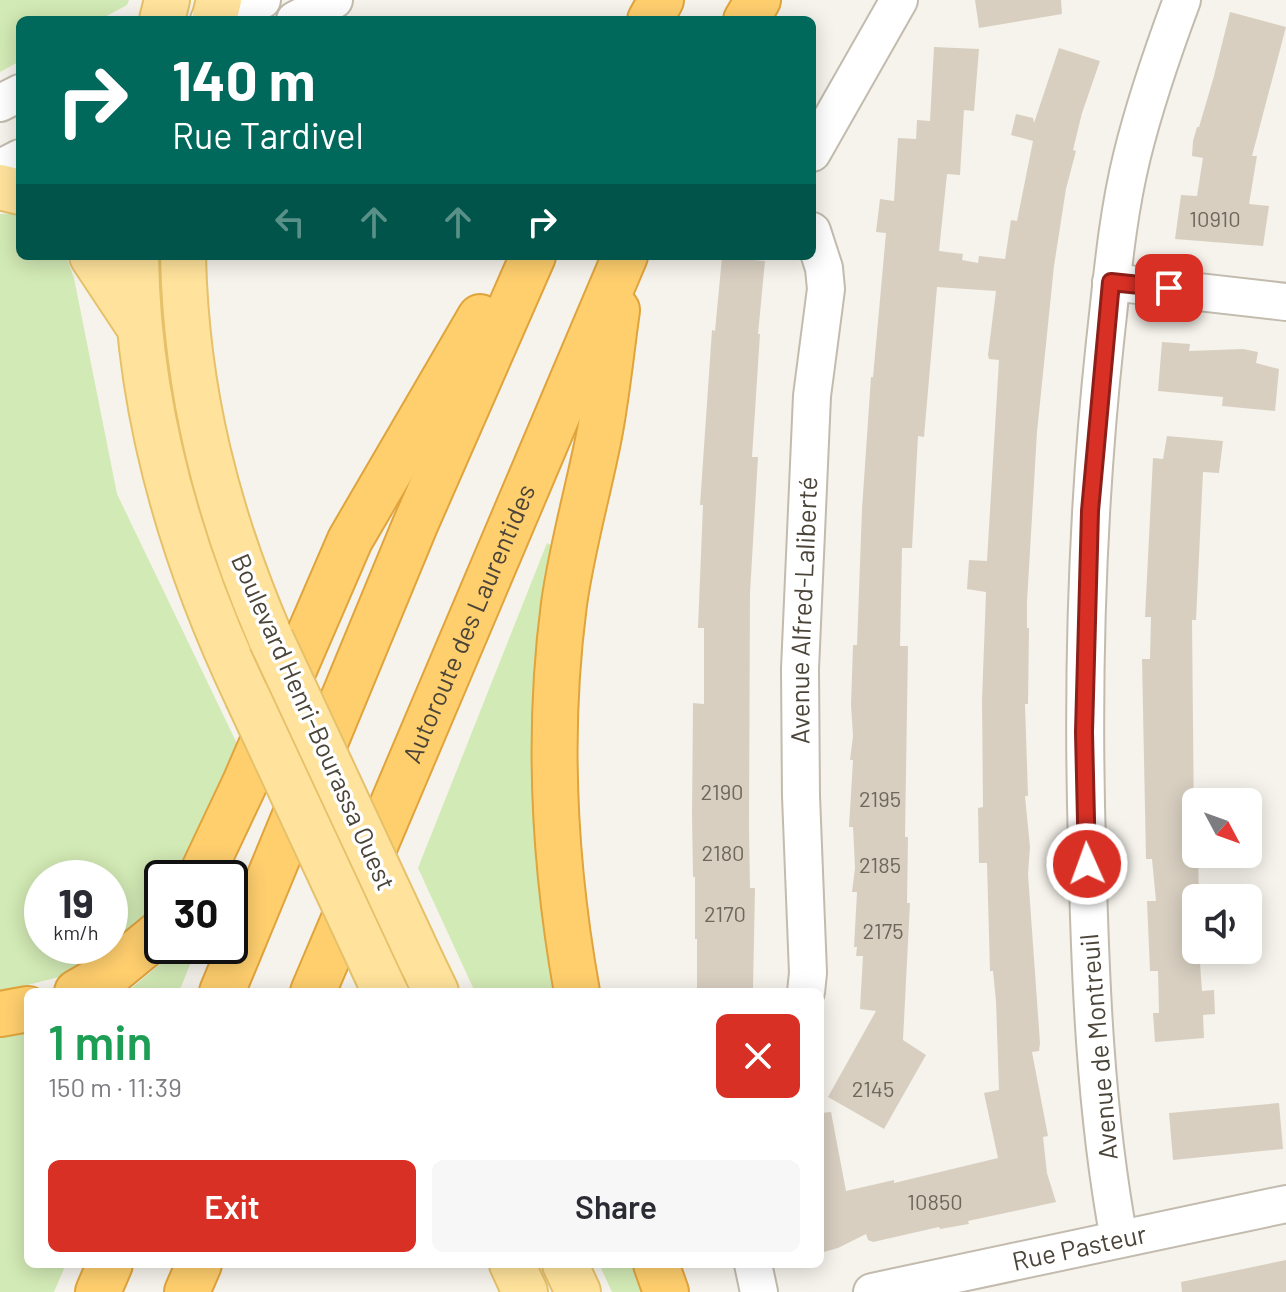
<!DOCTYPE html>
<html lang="en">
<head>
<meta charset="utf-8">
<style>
	body { margin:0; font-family:Barlow,sans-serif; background:#f7f7f7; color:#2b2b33; height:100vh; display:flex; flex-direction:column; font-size:30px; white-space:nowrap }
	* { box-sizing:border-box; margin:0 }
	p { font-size:26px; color:#7c7c81 }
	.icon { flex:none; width:44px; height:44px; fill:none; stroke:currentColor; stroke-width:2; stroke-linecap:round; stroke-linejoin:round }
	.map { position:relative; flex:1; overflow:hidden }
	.panel { position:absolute; left:24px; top:988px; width:800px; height:280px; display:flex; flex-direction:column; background:#fff; border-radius:12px; box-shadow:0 4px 20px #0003 }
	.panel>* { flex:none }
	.top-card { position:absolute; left:16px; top:16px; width:800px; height:244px; border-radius:12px; box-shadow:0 4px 20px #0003; background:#00695c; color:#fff; overflow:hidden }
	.needle { width:52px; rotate:131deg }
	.fabs { position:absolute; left:1182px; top:788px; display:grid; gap:16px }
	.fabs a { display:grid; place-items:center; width:80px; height:80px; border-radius:12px; background:#fff; box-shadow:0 4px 20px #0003; font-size:40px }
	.speed { position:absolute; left:24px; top:860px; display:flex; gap:16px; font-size:40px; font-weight:700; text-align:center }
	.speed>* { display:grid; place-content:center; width:104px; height:104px; border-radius:50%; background:#fff; box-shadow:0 4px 20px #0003; line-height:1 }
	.speed small { font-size:20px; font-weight:400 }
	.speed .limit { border:4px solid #111; border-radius:12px; background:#fff; color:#111 }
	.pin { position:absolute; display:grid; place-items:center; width:68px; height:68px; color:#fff; margin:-34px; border-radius:16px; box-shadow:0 4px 12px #0006 }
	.me { position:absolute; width:88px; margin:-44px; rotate:358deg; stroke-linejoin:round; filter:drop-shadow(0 0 6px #0008) }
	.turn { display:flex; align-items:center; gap:28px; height:168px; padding:0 24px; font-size:36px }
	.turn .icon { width:104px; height:104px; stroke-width:2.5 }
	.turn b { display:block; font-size:56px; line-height:68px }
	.lanes { display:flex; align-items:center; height:76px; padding:0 24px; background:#0003; justify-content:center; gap:40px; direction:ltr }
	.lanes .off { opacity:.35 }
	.round { display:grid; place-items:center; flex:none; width:84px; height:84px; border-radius:12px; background:#f7f7f7 }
	.headline { display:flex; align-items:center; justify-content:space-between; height:136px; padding:0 24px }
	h1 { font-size:48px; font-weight:600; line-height:60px; color:#1e9e55 }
	.button { display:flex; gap:16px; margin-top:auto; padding:16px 24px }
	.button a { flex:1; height:92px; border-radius:12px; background:#d93025; color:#fff; font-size:32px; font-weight:600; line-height:92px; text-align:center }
	.button a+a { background:#f7f7f7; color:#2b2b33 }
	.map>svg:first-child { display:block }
	.green { fill:#d2eab5; fill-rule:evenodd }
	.building { fill:#d8cfc1 }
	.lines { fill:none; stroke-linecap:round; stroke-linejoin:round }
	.minor-casing { stroke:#c2bbae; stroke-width:40 }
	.major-casing { stroke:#e6c16a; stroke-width:48 }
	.highway-casing { stroke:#e0a43c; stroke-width:48 }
	.minor { stroke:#fff; stroke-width:36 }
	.major { stroke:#ffe39c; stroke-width:44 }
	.highway { stroke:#ffcf6e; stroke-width:44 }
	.major-bridge-casing { stroke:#e6c16a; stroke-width:48; stroke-linecap:butt }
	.major-bridge { stroke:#ffe39c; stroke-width:44 }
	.route-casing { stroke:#8d1f18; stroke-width:20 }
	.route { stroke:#d93025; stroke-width:14 }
	.labels { text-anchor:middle; stroke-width:7; stroke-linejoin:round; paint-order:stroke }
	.number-label { font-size:22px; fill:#6e675b }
	.street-label { font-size:26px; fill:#4b4439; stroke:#fff }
</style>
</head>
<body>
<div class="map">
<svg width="1286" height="1292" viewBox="0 0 1286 1292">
	<rect width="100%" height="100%" fill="#f6f3ec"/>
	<path class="green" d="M0,0H129L127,5L99,20H20V61L0,72Z
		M18,213L20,214V256H66L74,278L117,494L241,752L191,852L174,878H162V898L158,904L116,949L63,976L0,992V214ZM42,878H110V946H42Z
		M547,543L563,551L567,992H475L418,868Z
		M179,948L195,952L179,992H127Z
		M28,1030V1264H66L54,1292H0V1034Z
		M599,1264H647L657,1292H612Z"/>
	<path class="building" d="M975,0H1061L1062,14L979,28Z
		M1230,12L1286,27L1252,156H1257L1249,204L1269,206L1263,246L1175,239L1181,195L1197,196L1203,158L1192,156L1193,141L1197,127H1199L1214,76Z
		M934,47L979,49L974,111L964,110L960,175L947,174L939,251L963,254L962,260L978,263L979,256L1005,259L1011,220L1017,221L1033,141L1011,135L1016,114L1033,118L1034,123L1059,48L1100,61L1082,113L1073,150L1076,151L1066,189L1054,266L1037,432L1027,602V628H1029L1028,704H1025L1028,796H1025L1030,847L1028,874L1040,1043L1039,1051L1032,1052L1048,1136L1043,1137L1047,1173L1056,1202L968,1221L969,1224L940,1229L939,1227L873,1242L868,1240L866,1234L838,1248L820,1253V1113L831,1112L846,1191L894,1180V1183L998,1158L984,1093L999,1090L996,1001L993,971H990L987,863H979L978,808L983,807L982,700L986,592L967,589L969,560L987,561L999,360L989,359L988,355L996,291L937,287L924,437L918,436L912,548H902L900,646H908L905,837H908L907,903H910L903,1040L926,1055L884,1129L828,1097L876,1011L860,1009L863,956H856L857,947H854L857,892H852L855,868L853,827H849L853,760H850L853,736L851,705L853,645H857L862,509L871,377H873L886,233L876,232L880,199L894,201L898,138L916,139L917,120L930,121Z
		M722,257L765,261L758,334H760L752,457H758L750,593L749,827L750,888H755L753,989L697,992V939H695V877H693L692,815L693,703L704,704V628H698L703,505H700L712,330L715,331Z
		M1162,342L1190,344L1189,351L1243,349L1258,352L1256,363L1279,369L1275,411L1222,406L1223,397L1158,391Z
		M1167,436L1223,441L1219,473L1203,472L1196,620H1192L1194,829L1196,854H1198L1199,898H1196V950H1199L1202,991L1214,990L1215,1014L1203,1015L1204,1038L1155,1042L1153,1013H1159L1158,971H1150L1147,901H1156L1152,859H1146L1142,659H1150L1151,617H1145L1153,458L1163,459Z
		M1279,1103L1283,1149L1173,1160L1169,1113Z
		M1286,1260V1292H1182L1181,1282Z"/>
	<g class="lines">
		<g class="minor-casing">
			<g id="minor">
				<path d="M209,20L262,0"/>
				<path d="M295,20L334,0"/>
				<path d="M0,103L20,93"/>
				<path d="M812,153L899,0"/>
				<path d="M0,168L20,158"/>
				<path d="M1111,282L1286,302"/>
				<path id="s1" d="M806,992L808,973L801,796L800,669L812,396L826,289L824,268L812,231"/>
				<path d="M1119,1239C1095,1110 1090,976 1087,845C1082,677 1087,509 1105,342C1112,280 1117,217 1132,156C1145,103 1163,51 1182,0"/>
				<path d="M753,1264L759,1292"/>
				<path id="s2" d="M872,1292L1286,1204"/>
			</g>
		</g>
		<g class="major-casing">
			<path id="major" d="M162,20L167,0
				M214,20L219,0
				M0,187L20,192
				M92,256L139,327
				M136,256C138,411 181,557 247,696
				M183,256C186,392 217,514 271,639
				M422,963L436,992
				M512,1264L525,1292
				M565,1264L578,1292"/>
		</g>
		<g class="highway-casing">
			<g id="highway">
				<path d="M650,20L661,0"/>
				<path d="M746,20L758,0"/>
				<path d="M200,878L244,785L350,540L480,317"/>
				<path d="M77,992L112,972L162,931"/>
				<path d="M222,992L415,525L533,256"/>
				<path id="s3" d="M313,992L625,256"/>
				<path d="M577,992C554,864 547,733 564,604C572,547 588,492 599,436C607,395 611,352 617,310"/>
				<path d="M0,1014L28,1009"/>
				<path d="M656,1264L666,1292"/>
				<path d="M98,1292L110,1264"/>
				<path d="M187,1292L199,1264"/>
			</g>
		</g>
		<use href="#minor" class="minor"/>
		<use href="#major" class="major"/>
		<use href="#highway" class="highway"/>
		<g class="major-bridge-casing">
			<path id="major-bridge" d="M271,639L422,963
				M247,696L385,992"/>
		</g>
		<use href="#major-bridge" class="major-bridge"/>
	</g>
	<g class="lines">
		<g class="route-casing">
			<path id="route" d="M1087,864L1084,732L1090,511L1111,282L1169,288"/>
		</g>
		<use href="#route" class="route"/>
	</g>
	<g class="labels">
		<g class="number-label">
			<text x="1215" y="227">10910</text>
			<text x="722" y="800">2190</text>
			<text x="880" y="807">2195</text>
			<text x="723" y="861">2180</text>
			<text x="880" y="873">2185</text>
			<text x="725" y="922">2170</text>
			<text x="883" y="939">2175</text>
			<text x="873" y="1097">2145</text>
			<text x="935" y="1210">10850</text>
		</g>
		<g class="street-label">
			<text dy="9" stroke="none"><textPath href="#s1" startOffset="382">Avenue Alfred-Laliberté</textPath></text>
			<text dy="9" stroke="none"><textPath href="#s3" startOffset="400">Autoroute des Laurentides</textPath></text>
			<text transform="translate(313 722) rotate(66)" y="9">Boulevard Henri-Bourassa Ouest</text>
			<text transform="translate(1099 1047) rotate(-95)" y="9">Avenue de Montreuil</text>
			<text dy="9" stroke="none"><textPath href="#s2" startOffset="212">Rue Pasteur</textPath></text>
		</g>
	</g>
</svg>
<div class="fabs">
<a><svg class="needle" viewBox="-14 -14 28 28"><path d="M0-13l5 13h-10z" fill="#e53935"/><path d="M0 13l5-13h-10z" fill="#7c7c81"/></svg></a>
<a><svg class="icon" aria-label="sound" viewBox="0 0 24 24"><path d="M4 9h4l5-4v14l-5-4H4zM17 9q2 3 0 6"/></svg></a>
</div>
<div class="speed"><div>19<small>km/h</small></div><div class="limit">30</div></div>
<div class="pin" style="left:1169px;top:288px;background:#d93025"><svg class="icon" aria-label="arrive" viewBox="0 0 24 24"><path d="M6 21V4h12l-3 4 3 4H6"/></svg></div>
<svg class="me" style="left:1087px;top:864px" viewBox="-20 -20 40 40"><circle r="17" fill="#d93025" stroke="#fff" stroke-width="3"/><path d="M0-11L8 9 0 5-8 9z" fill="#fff"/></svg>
<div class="top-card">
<div class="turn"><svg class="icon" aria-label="right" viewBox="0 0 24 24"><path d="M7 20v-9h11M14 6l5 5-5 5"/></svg><div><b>140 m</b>Rue Tardivel</div></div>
<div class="lanes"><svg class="icon off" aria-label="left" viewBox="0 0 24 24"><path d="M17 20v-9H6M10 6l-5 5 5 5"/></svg><svg class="icon off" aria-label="ahead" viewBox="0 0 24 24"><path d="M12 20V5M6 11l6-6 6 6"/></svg><svg class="icon off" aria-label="ahead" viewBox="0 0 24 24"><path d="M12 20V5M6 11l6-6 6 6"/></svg><svg class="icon" aria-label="right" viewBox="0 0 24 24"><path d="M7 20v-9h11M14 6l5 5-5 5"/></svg></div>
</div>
<section class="panel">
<div class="headline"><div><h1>1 min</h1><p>150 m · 11:39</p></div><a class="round" style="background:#d93025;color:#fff"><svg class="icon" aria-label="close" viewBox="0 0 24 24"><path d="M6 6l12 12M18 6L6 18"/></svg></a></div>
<div class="button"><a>Exit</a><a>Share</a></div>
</section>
</div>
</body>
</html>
